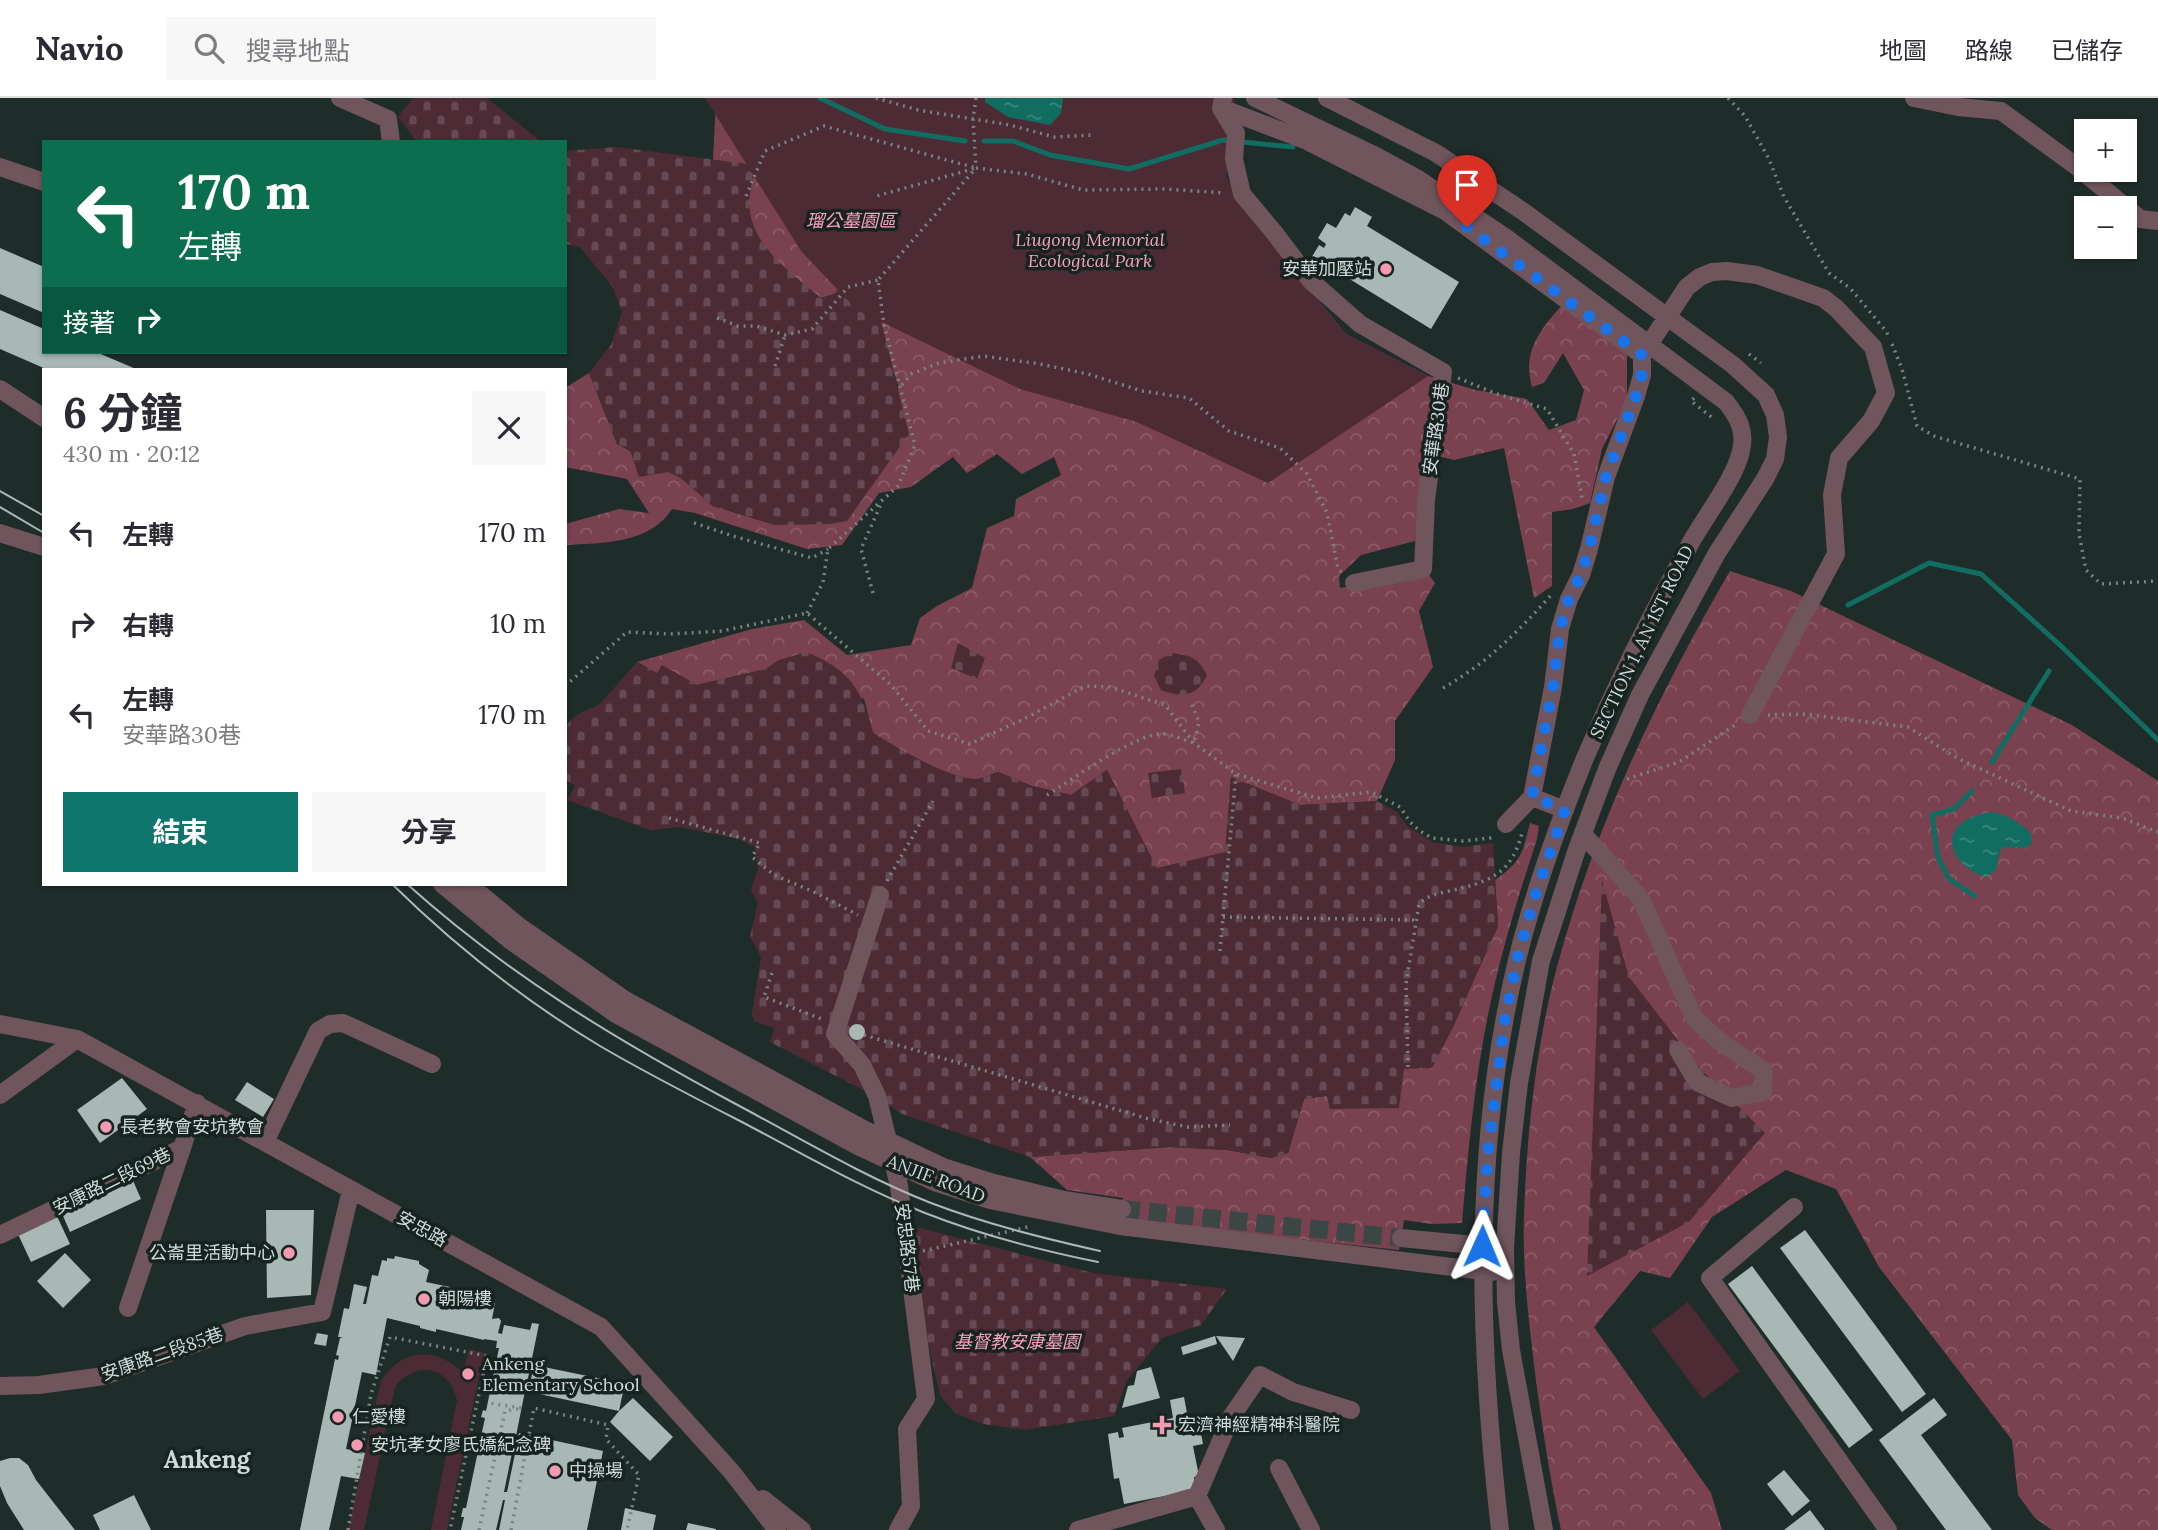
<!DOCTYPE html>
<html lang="zh-TW">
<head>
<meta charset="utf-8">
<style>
	body { margin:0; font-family:Lora,"Noto Sans TC",serif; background:#f7f7f7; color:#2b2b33; height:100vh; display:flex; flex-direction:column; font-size:26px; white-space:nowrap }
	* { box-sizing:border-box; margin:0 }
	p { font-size:23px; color:#7c7c81 }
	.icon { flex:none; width:38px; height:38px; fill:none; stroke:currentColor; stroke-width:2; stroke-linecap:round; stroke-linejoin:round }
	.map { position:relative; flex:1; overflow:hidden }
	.sheet { position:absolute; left:42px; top:270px; width:525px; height:518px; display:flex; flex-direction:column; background:#fff; border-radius:0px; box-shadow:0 2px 5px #0004 }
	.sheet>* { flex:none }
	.banner { position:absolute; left:42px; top:42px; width:525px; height:214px; border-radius:0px; box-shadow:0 2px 5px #0004; background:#0b6e4f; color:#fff; overflow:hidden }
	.fabs { position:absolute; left:2074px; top:21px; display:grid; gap:14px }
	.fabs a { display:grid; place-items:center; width:63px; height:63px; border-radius:0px; background:#fff; box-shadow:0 2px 5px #0004; font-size:35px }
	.pin { position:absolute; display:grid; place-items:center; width:60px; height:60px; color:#fff; margin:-72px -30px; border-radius:50% 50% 50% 0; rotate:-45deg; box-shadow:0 0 7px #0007 }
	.pin .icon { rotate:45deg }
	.me { position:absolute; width:77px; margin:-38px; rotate:1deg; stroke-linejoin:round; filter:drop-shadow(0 0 5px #0008) }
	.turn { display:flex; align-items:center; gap:24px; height:147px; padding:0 21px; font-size:32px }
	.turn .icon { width:91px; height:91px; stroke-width:2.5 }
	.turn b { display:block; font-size:49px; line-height:60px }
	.then { display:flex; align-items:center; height:66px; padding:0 21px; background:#0003; gap:14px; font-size:26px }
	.round { display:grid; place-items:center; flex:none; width:74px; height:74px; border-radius:0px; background:#f7f7f7 }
	.summary { display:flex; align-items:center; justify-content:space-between; height:119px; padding:0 21px }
	h1 { font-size:42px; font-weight:700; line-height:52px }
	.button { display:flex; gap:14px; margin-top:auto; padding:14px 21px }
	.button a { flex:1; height:80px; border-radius:0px; background:#0f766e; color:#fff; font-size:28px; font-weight:700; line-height:80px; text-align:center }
	.button a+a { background:#f7f7f7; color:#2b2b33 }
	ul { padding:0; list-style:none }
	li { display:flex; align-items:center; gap:21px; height:91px; padding:0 21px }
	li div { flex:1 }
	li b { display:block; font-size:26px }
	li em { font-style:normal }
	header { display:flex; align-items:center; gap:42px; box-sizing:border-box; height:98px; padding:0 35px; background:#fff; border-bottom:2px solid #e1e1e2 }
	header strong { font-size:33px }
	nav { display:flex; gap:38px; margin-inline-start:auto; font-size:24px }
	.search { width:490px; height:63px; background:#f7f7f7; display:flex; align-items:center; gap:18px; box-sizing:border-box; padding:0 24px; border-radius:0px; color:#7c7c81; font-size:26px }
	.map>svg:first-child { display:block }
	.forest { fill:url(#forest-crowns) }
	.cemetery { fill:url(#cemetery-stones) }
	.park { fill:#4d2b35 }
	.water { fill:url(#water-ripples) }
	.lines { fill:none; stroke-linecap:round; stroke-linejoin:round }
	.stream { stroke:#116d62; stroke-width:5 }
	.building { fill:#a8b8b5; fill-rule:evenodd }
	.minor-tunnel { stroke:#3a4744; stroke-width:18; stroke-dasharray:18 9; stroke-linecap:butt }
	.path { stroke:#798482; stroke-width:3.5; stroke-dasharray:2 5; stroke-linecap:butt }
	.minor { stroke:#70555c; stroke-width:18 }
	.tram { stroke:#adb7b5; stroke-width:2 }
	.route { stroke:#1a73e8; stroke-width:12; stroke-dasharray:0 21.6 }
	.poi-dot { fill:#f19ab2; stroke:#162321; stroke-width:2.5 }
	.labels { text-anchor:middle; stroke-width:7; stroke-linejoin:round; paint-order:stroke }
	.park-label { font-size:18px; font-style:italic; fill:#fca1ba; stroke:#162321 }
	.poi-label { font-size:18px; fill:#d0d9d7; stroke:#162321; text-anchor:start }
	.street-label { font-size:18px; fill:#d0d9d7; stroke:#162321 }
	.district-label { font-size:24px; font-weight:bold; fill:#d0d9d7; stroke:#162321 }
</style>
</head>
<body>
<header>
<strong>Navio</strong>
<div class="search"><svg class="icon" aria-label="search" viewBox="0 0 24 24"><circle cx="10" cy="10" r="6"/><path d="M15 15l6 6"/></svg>搜尋地點</div>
<nav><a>地圖</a><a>路線</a><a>已儲存</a></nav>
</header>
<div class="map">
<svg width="2158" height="1432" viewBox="0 0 2158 1432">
	<defs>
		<pattern id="forest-crowns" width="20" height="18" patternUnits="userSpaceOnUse" patternTransform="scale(1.75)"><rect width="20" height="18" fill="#7a4151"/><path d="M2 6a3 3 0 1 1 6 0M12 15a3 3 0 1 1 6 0" fill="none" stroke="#8c5c69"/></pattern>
		<pattern id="cemetery-stones" width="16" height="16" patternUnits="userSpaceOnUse" patternTransform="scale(1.75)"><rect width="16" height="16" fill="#4d2b35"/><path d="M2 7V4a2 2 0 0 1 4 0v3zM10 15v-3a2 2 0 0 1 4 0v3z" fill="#664952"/></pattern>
		<pattern id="water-ripples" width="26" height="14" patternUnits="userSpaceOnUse" patternTransform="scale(1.75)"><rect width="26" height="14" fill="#116d62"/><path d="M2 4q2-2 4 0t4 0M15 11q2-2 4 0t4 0" fill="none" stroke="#3e887f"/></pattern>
	</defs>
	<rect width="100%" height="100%" fill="#1f2d2a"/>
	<path class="forest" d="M716,0H1234L1226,78L1239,106L1346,236L1428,278L1476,292L1527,301L1549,332L1576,322L1584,292L1563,255L1544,285L1532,289C1522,253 1540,232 1563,206L1627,255V302L1602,351L1590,405L1573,411L1552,414V488L1534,500L1504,350L1454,362L1426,355L1415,443L1361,457L1339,478L1340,490L1427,474L1435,485L1419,513L1433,569L1395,623V662L1377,703L1300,707L1231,679L1225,755L1157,771L1107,672L1071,697L1032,688L998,674C991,676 983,681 976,681C951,682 895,649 873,635L864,601L779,562L766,571L697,587L663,568L657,575L637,564L752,531L804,522L847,557L911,547L920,520L937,508L972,490L987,430L1014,418L1016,401L1061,377L1054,359L1022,376L997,356L967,375L953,359L911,389L879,395L842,447L807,451L695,415L672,411C650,446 602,445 565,447V426L619,411L649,415L627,381L565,369V290L589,275L617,346L681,380L713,408L775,427L792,426L899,290L884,242L873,193L846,185L834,196L821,200C792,177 750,147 749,106C749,94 753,80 755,68L713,62Z
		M1730,473L1791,493L2072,627L2158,683V1432H2052L2035,1420L2018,1397L2012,1342L1879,1169L1836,1091L1786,1072L1712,1119L1670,1180L1640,1173L1594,1229L1711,1395L1722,1432H1561C1550,1380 1542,1328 1535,1275C1529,1223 1522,1170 1524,1117C1527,1033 1536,946 1558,865C1596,726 1658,597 1730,473Z
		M1530,725L1539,728L1537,741C1518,799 1500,857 1488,917C1474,986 1468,1055 1462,1125L1432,1126L1404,1122L1399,1152L1120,1122L1123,1100L1067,1092L1030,1059L1170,1049L1228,1052L1271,1060L1288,1055L1304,1001L1327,998L1330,1010L1404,970L1432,969L1453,929L1498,828L1495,782C1522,763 1522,756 1530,725Z"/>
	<path class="cemetery" d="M416,0H487L541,44H417L398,19L412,1Z
		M617,49L755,67C753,80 749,93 749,106C749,146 793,177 821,200L834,196L846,185L874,193L909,336L847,423L829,426L775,427L713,408L681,380L668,374L639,379L630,352L617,346L589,275L611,247L622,214L612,188L580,149L565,146V53Z
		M958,545L985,560L977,581L951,570Z
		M806,554C851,572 861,591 873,635C895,649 951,682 976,681C983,681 991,676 998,674L1032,688L1071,697L1107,672L1157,770L1225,754L1231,679L1300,707L1377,703L1397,714L1407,728L1432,744L1463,749L1493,745L1498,828L1453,929L1432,970L1404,971L1399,1010L1330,1011L1327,998L1304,1001L1288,1055L1271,1060L1228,1052L1170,1049L1030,1059L902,1016L871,996L770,944L774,930L754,923L752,915L761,859L750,839L758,805L751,792L758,771L754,748L739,741L680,729L650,732L567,702L575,688L565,681V629L575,618L600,606L637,564L657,575L662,567L697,587L766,571L779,562Z
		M1171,555C1190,557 1199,560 1207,577C1197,599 1182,600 1161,592L1154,578L1159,562Z
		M1181,671L1185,695L1152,700L1148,675Z
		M1602,782L1629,879L1698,968L1765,1035L1689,1124L1587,1178Z
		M912,1128L1093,1175L1227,1191L1201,1227L1162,1240L1126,1284L1114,1318L1025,1332L983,1326L955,1315L940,1297L926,1236L923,1204L914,1159Z"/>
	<path class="park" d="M705,0H1234L1226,78L1239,106L1346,236L1428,278L1268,385L1137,324L1020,291L857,212L801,153Z
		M1688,1204L1740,1273L1703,1301L1651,1232Z
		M469,1251L484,1255L447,1432H431L457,1302C449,1268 415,1262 395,1289L364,1432H348L381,1282C404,1250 435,1248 463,1275Z"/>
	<path class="water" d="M985,0H1063L1061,15L1050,27L1008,19L985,4Z
		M1989,714C2007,715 2017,724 2030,734L2032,744L2028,749C2019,751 2011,747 2001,750L1996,772L1986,779C1962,774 1938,744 1962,725C1970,718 1979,717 1989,714Z"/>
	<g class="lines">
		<path class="stream" d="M820,0L885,31L965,43
			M984,43H1013L1050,57L1129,71L1223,42L1293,49
			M1848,507L1929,465L1981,476L2060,547L2158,642
			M1992,664L2049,573
			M1972,693L1954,711L1932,717L1938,760L1949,781L1975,798"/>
	</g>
	<path class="building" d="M1355,109L1372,119L1367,128L1459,184L1431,231L1330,169L1328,173L1310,162L1319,147L1324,150L1326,146L1318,140L1327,125L1336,130L1345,115L1350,118Z
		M0,150L44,169V215L0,196Z
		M0,212L44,231V254H96L136,271H46L0,251Z
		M849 934a8 8 0 1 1 16 0a8 8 0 1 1-16 0Z
		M122,980L147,1011L100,1045L77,1012Z
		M247,984L274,1001L263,1019L235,1002Z
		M131,1078L141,1101L70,1134L60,1111Z
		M266,1112H314L311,1197L267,1200Z
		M55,1114L70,1146L31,1164L16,1132Z
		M1805,1132L1926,1296L1902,1314L1780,1150Z
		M65,1155L91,1182L63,1210L37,1183Z
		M395,1158L419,1163V1166L429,1172L426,1184L450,1189L449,1195L455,1193L464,1195L466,1199L475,1200V1199L495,1205L492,1221L499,1220L501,1223L498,1235L502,1236L504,1227L530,1232L532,1225L539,1226L527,1285L530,1286L534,1267L612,1283V1286L624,1289L619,1313L633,1300L673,1339L650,1363L610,1324L619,1313L525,1293L515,1343L518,1344L519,1335L603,1353L587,1432H499L505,1402H503L496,1432H461L464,1419H461L463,1410H466L485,1320L481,1319L483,1312L486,1313L499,1250H496L497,1243L484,1241V1242L436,1231V1234L420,1230V1228L387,1220L376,1277L362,1274L346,1351L365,1355L359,1381L341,1378L329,1432H300L335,1261L338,1262L339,1258L336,1257L340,1240L343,1239H338L344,1210L349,1211L354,1186L367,1189L363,1206H366L372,1177L378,1178L382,1162L387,1163V1160L394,1161ZM513,1350L516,1351L507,1394H504Z
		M1752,1168L1873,1332L1849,1350L1728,1186Z
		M317,1235L328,1237L326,1248L314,1246Z
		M1215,1238L1217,1246L1183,1257L1181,1249Z
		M1216,1238L1245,1240L1233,1263Z
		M1151,1269L1160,1300L1122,1310L1128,1288L1134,1287L1137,1273Z
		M1184,1299L1189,1326L1199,1324L1203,1346L1193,1348L1199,1378L1194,1379L1195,1386L1190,1393L1124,1406L1119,1380L1114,1381L1108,1336L1118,1334L1119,1340L1124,1339L1122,1330L1173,1320L1170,1302Z
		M1934,1300L1947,1317L1921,1337L1992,1432H1946L1879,1342Z
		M10,1360H19L28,1367L36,1382L75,1432H24L7,1405L0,1388V1363Z
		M1784,1372L1810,1403L1792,1418L1767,1386Z
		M134,1397L151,1432H100L93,1417Z
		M625,1410L656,1417L653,1432H621Z
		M1810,1412L1825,1432H1784Z
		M688,1425L716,1431V1432H686Z"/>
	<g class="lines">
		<path class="minor-tunnel" d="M1122,1111L1401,1140"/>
		<path class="path" d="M876,0L918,12L1010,27L1054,39L1094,37
			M976,0L973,21L976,70
			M1728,0L1745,18L1769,61L1784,99L1829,175L1850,190L1886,233L1889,239
			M746,98L765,53L824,28L976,70L873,99
			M717,220L738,228H756L785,237L812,231L848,189L878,182
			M1892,246L1902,271L1917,328L1934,338L2080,381L2079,436L2086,472L2101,486L2158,483
			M1749,256L1761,265
			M775,268L785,237
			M1458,280L1497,296L1547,311L1574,356L1582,400
			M902,287L911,276L939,265L984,258L1040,266L1088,276L1142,293L1189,300L1229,333L1280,350L1307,376L1327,415L1338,471L1342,475
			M1694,300L1691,303L1714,321
			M694,425L736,439L812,460L828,451
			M873,495L861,451L881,406
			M807,515L823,484L828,451L898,388L915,347L884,227L878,182L976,70L1027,76L1083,92L1165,91L1225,95
			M565,588L627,534L670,536L722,533L807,515L891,587L928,633L970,646L1022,622L1085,588L1110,589L1165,607L1194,645L1236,676L1317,700L1371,694L1400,709L1410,724L1420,733L1432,740L1463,743L1490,740L1494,737
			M1443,590C1487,565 1518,534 1552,496
			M1768,617L1803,616L1908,629L1957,660L2071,713L2122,720L2158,734
			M1627,681L1679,664L1735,627
			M1047,697C1072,682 1136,635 1162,636C1172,636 1184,642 1194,645L1199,624L1190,602
			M669,720L760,745L752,759L774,777L812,793L858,817
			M887,783L933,703
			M1223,819L1416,822
			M1220,853L1236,676
			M772,875L764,899L822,921
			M864,937L1149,1021L1188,1029L1230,1027
			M1408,969L1406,886L1419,806C1428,797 1437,796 1449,793C1489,784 1511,777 1522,735
			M923,1153L1032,1128
			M348,1432L371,1296L390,1239L487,1258L450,1432
			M479,1432L505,1313L522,1310L489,1305
			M511,1432L534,1310L608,1327L606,1341L639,1377L627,1432"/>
		<path class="minor" d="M340,0L388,21L391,44
			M1223,0L1221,10L1236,35L1234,61L1242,96L1273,133L1311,183L1360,226L1443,274L1426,402L1423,471L1354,485
			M1255,0L1372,56L1418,81L1505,139L1726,304C1738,319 1746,333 1741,353C1735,381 1704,420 1690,446C1651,516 1616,587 1585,660C1559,724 1535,790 1518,858C1472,1047 1478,1240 1500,1432
			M1327,0L1436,55L1524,114L1733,267L1766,297L1775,317L1778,339L1775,361L1765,381L1717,455L1640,597L1607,671L1576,754L1541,863L1519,985L1511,1055L1505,1150L1506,1204L1511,1252L1544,1432
			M1914,0L1958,9L2001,13L2080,71L2140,121L2158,123
			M1221,10L1305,42L1445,113L1642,257
			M0,69L44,84
			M0,291L44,320
			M0,435L44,449
			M1532,699L1565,712
			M1506,726L1532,699L1553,589L1560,531L1569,501L1581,477L1589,451L1606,379L1636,298L1642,277V257L1687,189L1700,179L1712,174L1727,173L1757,177L1823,200L1836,210L1873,249L1886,295L1871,323L1839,360L1832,397L1836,456L1750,617
			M1583,736L1641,801L1694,920L1723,946L1764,973L1763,994L1732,1000L1697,984L1678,952
			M442,786L511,843L616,916L856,1047L937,1085L990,1102L1120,1128L1492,1174
			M468,786L520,829L625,902L865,1032L943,1069L994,1085L1064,1102L1122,1111
			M880,797L835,936L862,967L877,998L899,1088L926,1301L907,1331L911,1408L898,1432
			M0,926L77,941L601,1229L731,1373L777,1432
			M0,997L77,941
			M265,1044L318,933L330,926L343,925L432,966
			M1794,1109L1710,1180L1888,1432
			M0,1137L182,1050L197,1005
			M1401,1140L1495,1149
			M128,1210L182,1050
			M0,1288L39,1287L104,1278L245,1228L322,1214L351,1092
			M1279,1370L1311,1432
			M1197,1398L1216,1432
			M763,1401L802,1432
			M1078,1432L1197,1398L1231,1319L1260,1277L1293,1294L1351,1312"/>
		<path class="tram" d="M0,393L44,418
			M0,409L44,435
			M392,786C454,847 525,903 600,948C646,975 693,999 740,1023C801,1055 861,1090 925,1115C981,1137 1039,1152 1098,1164
			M407,786C507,876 615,941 732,1004C798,1039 862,1078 931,1105C986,1126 1043,1140 1100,1153"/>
	</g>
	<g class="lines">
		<path class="route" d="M1467,129L1642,257V276L1636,298L1606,379L1589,451L1581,477L1569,500L1560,531L1553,589L1532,699L1565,712L1536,795L1518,858L1505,921L1488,1053L1482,1148"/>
	</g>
	<g class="poi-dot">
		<circle cx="1386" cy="171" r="7"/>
		<circle cx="106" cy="1029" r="7"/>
		<circle cx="289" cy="1155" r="7"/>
		<circle cx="424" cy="1201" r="7"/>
		<circle cx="468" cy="1276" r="7"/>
		<circle cx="338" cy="1319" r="7"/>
		<path d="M1158.5 1316.5h7v7h7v7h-7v7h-7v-7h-7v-7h7z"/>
		<circle cx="357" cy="1347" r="7"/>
		<circle cx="555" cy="1373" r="7"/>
	</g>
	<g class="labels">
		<g class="park-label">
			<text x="851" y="129">瑠公墓園區</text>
			<text x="1090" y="148">Liugong Memorial<tspan x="1090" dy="21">Ecological Park</tspan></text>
			<text x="1017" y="1250">基督教安康墓園</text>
		</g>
		<g class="poi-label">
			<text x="1372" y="177" text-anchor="end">安華加壓站</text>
			<text x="120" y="1035">長老教會安坑教會</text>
			<text x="275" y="1161" text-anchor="end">公崙里活動中心</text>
			<text x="438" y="1207">朝陽樓</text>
			<text x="482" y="1272">Ankeng<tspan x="482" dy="21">Elementary School</tspan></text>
			<text x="352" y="1325">仁愛樓</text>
			<text x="1178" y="1333">宏濟神經精神科醫院</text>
			<text x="371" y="1353">安坑孝女廖氏嬌紀念碑</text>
			<text x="569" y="1379">中操場</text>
		</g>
		<g class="street-label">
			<text transform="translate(1436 331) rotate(-82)" y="6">安華路30巷</text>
			<text transform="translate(1642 544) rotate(-64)" y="6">SECTION 1, AN 1ST ROAD</text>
			<text transform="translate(936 1081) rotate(21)" y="6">ANJIE ROAD</text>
			<text transform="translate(112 1083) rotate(-26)" y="6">安康路二段69巷</text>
			<text transform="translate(422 1131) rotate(29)" y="6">安忠路</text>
			<text transform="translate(907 1150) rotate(83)" y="6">安忠路57巷</text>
			<text transform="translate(162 1256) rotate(-19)" y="6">安康路二段85巷</text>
		</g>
		<g class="district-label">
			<text x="207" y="1370">Ankeng</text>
		</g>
	</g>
</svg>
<div class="fabs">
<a>+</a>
<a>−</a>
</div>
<div class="pin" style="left:1467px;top:129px;background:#d93025"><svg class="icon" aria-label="arrive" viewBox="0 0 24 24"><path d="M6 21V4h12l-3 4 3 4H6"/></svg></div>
<svg class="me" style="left:1482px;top:1148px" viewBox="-20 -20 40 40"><path d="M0-17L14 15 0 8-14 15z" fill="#1a73e8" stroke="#fff" stroke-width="4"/></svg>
<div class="banner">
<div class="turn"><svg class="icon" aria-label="left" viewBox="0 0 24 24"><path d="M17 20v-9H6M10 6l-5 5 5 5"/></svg><div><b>170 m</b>左轉</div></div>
<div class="then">接著<svg class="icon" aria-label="right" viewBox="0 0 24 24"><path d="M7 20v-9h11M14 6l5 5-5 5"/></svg></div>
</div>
<section class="sheet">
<div class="summary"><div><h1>6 分鐘</h1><p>430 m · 20:12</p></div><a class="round"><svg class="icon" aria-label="close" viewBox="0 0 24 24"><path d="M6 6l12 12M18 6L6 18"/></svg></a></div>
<ul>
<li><svg class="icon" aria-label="left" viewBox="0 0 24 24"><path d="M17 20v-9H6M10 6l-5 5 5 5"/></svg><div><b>左轉</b></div><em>170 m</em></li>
<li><svg class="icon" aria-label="right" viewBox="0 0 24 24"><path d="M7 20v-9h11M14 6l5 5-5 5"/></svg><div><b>右轉</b></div><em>10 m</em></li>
<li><svg class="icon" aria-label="left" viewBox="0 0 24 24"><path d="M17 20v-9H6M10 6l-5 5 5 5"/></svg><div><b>左轉</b><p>安華路30巷</p></div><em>170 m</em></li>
</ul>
<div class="button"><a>結束</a><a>分享</a></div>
</section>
</div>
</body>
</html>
